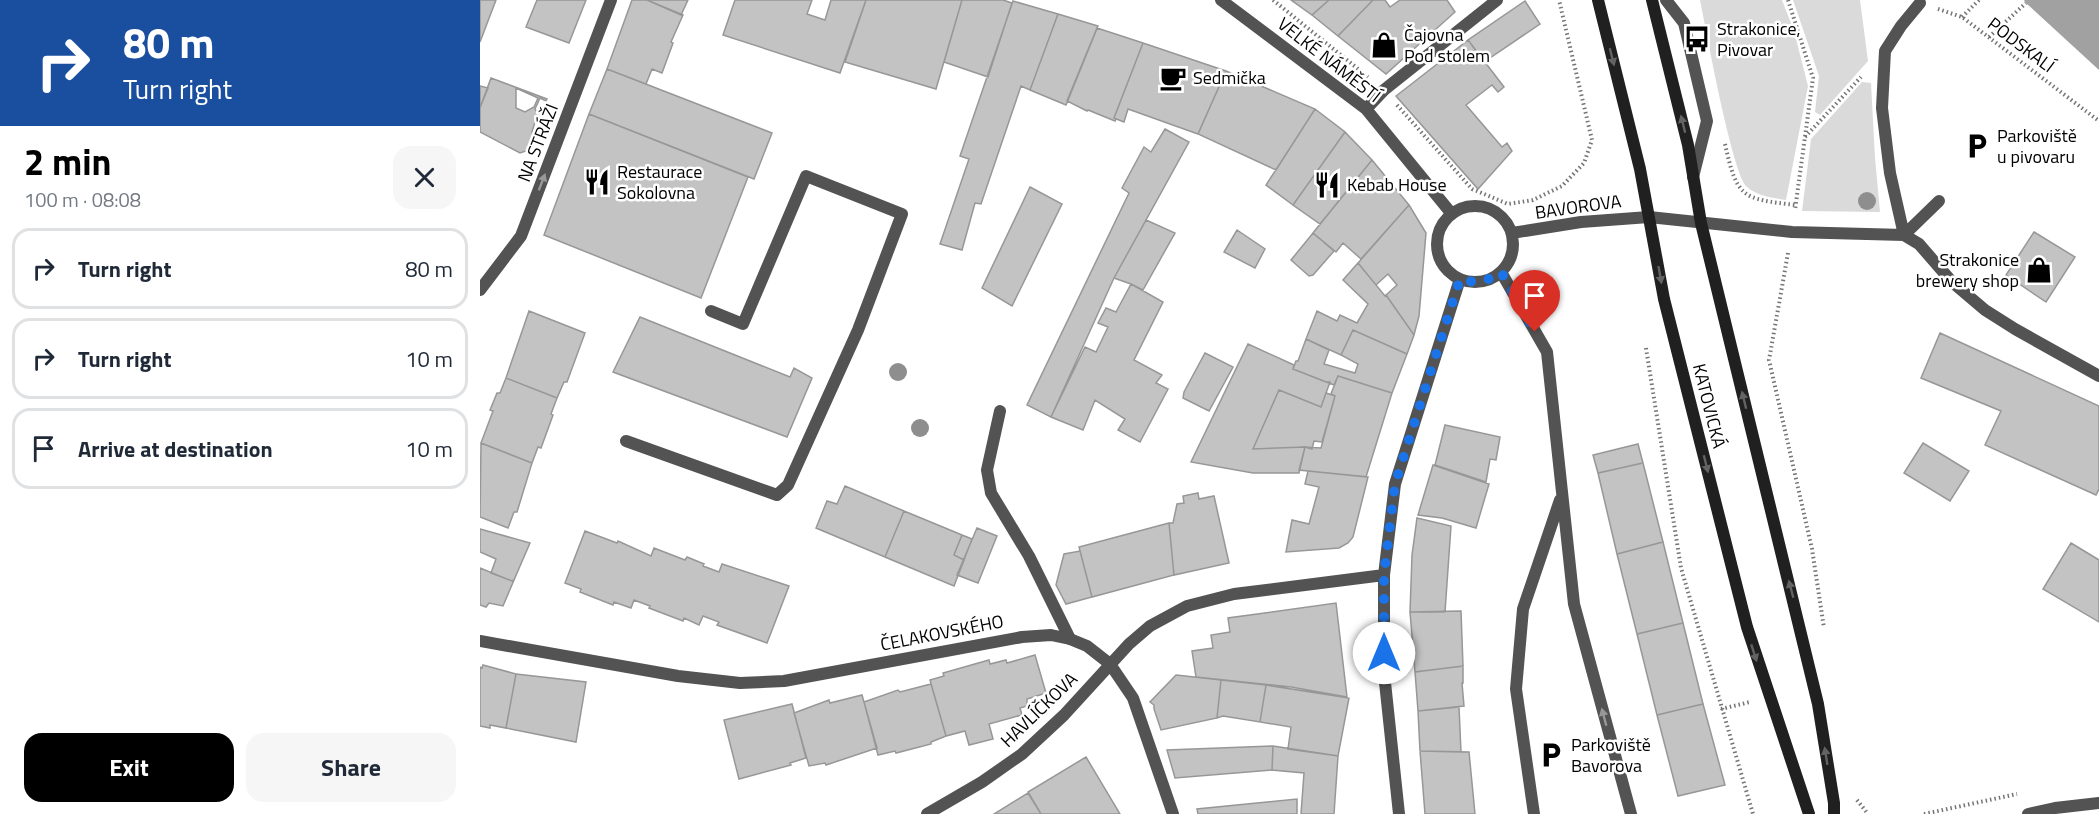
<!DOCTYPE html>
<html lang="en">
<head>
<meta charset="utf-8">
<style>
	body { margin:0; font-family:"Titillium Web",sans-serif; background:#f6f6f7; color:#1f2937; height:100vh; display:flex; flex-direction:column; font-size:22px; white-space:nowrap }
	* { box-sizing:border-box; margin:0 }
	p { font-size:20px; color:#747a83 }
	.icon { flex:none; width:33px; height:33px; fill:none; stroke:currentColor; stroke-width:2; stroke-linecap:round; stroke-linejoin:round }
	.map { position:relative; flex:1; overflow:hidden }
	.panel { display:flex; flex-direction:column; background:#fff; width:480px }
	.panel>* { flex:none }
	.guide { background:#1a4fa0; color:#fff; overflow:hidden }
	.pin { position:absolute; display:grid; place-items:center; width:51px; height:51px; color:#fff; margin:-62px -26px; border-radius:50% 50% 50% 0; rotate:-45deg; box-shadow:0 0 6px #0007 }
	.pin .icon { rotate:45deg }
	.me { position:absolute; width:66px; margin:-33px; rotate:0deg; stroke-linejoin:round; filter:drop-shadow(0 0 4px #0008) }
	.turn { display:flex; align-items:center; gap:21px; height:126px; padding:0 24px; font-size:27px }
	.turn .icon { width:78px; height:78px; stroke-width:2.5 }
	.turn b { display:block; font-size:42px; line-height:51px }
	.round { display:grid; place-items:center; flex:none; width:63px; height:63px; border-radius:18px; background:#f6f6f7 }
	.head { display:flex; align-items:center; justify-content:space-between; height:102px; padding:0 24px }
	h1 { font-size:36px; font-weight:700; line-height:45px; color:#000 }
	.cta { display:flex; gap:12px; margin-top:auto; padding:12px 24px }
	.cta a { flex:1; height:69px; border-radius:18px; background:#000; color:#fff; font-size:24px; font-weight:700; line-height:69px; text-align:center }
	.cta a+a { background:#f6f6f7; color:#1f2937 }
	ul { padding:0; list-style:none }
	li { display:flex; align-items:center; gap:18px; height:81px; margin:0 12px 9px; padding:0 12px; border:3px solid #e0e1e3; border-radius:18px }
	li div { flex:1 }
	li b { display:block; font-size:22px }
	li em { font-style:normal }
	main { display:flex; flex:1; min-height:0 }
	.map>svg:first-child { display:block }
	.green { fill:#dadada }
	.water { fill:#a1a1a1 }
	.building { fill:#c3c3c3; stroke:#979797; stroke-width:1.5; fill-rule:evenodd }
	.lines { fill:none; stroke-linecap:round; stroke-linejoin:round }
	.path { stroke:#757575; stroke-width:4; stroke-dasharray:1.5 3; stroke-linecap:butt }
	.lane { stroke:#535353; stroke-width:12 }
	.street { stroke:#535353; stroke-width:12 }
	.secondary { stroke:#202020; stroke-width:12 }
	.tree { fill:#8e8e8e }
	.oneway { fill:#636363 }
	.oneway2 { fill:#989898 }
	.route { stroke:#1a73e8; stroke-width:10; stroke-dasharray:0 18 }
	.labels { text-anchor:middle; stroke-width:5; stroke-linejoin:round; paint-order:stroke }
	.poi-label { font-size:18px; fill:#000; stroke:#fff; text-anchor:start }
	.street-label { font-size:18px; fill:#000; stroke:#fff }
</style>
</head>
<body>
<main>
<section class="panel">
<div class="guide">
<div class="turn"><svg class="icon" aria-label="right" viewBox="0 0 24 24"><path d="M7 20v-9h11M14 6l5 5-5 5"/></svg><div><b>80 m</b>Turn right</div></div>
</div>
<div class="head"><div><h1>2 min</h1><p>100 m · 08:08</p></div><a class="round"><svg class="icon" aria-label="close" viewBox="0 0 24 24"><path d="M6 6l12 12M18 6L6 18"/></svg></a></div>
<ul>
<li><svg class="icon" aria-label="right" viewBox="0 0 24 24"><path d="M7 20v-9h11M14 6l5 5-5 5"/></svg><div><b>Turn right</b></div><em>80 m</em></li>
<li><svg class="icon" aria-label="right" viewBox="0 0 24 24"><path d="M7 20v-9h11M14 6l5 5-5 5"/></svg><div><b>Turn right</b></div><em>10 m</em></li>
<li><svg class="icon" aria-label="arrive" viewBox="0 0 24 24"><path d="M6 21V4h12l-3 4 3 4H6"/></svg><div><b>Arrive at destination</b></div><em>10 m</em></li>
</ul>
<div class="cta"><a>Exit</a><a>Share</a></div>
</section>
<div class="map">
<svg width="1619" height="814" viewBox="0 0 1619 814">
	<rect width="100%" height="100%" fill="#fff"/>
	<path class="green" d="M1220,0H1302L1314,31L1328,86L1306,200C1293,198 1277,196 1267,187C1252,174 1226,29 1220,0Z
		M1313,0H1380L1388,61L1340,115L1335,112L1339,76Z
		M1382,82L1391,83L1395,158L1400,212L1322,211L1331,139Z"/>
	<path class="water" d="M1544,0H1619V70L1546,3Z"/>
	<path class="building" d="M0,0H16L0,42Z
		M57,0H106L89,43L46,27Z
		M152,0H167L203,15L191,42L193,43L182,73L172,69L166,84L127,69Z
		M167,0H208L201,15Z
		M255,0H332L327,14L345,20L351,0H386L360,73L243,35Z
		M386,0H482L456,89L365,62Z
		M482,0H523L532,3L508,77L464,62Z
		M811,0H849L832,15Z
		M849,0H893L858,36L832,15Z
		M893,0H905L910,7L920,0H967L975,12L906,74L858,36Z
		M533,1L578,14L550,90L541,86L501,204L495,203L482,250L460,244L489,159L480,156Z
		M1045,1L1060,24L1004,62L988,40Z
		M578,14L618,26L586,105L550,90Z
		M617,28L663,43L634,118L636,119L635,121L608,110L607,111L587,101Z
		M988,40L1024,87L1018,92L1012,85L986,105L1022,147L1027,143L1032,151L998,189L916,96Z
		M663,43L746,71L718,134L648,109L644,122L634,118Z
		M127,69L292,133L274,179L109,114Z
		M746,71L835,109L796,170L718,134Z
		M11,78L67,99L66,101L60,98L55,109L60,117L55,122L52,132L53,135L46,151L40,153L0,132V108ZM36,88L58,98L54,107L45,112L36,108Z
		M0,86L8,88L0,108Z
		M835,109L865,132L813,205L786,185Z
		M109,114L268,177L221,298L64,235Z
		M685,129L709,142L634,278L571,417L547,405L649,193L642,188L664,147L671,152Z
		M865,132L892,160L840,224L813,205Z
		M892,160L929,205L881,259L863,243L856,252L833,233Z
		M550,187L582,204L532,306L502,288Z
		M929,205L946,233L939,316L934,335L906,295L917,285L908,274L896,285L878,263Z
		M666,220L695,233L663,290L651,284L634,278Z
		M757,230L785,249L775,268L744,252Z
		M1554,232L1595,257L1566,302L1526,275Z
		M833,233L854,251L833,275L829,276L811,260Z
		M878,263L905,296L906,295L934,335L927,354L873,330L861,355L826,339L837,311L857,321L860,315L877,323L888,304L863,280Z
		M651,284L683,302L654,360L682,375L676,383L688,389L660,442L638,430L645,419L615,400L603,430L571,417L605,347L616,352L628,327L618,323L626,308L636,312Z
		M49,311L105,333L87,382H84L77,398L26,378Z
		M160,317L310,377L314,368L332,378L307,437L133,372Z
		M873,330L927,354L912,393L858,376L854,385L813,369L816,361H818L826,339L849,350L844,364L875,373L878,364L861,355Z
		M1460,333L1619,406V489L1616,495L1505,445L1521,411L1441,378Z
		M768,344L814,365L813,369L846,382H850L841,407L799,390L773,449L825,447L819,473H773L711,462Z
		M725,353L753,367L729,411L703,398L704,392Z
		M858,376L912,393L886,477L819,470L825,447L841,448L855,396L851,394Z
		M26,378L77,398L71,414L73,415L61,448L58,447L52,463L1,443L13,411L10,410L17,393H20Z
		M799,390L841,407L846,393L855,396L842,442L834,441L832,449L825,447L773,449Z
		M965,425L1020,437L1016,460L1010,459L1006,482L955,465Z
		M1,443L52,463L37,512H34L28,528L0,517Z
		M1443,443L1489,471L1470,501L1424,473Z
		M1158,444L1163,463L1118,473L1113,455Z
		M1163,463L1183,542L1137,554L1118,473Z
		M953,465L1009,484L996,528L962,518L938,515Z
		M828,471L888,477L873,537L868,543L859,548L806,552L812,520L829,524L839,487L825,484Z
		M365,486L424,511L405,557L336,528L347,501L357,504Z
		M718,493L719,499L734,496L749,563L694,575L689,523H693L697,504L704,503L703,496Z
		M424,511L482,535L474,555L484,560L474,586L405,557Z
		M937,518L971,526L965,612H930L932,555Z
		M689,523L694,575L612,597L599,547Z
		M497,528L517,536L498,583L477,575Z
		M0,529L50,543L34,580L32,581L11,573L16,559L0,552Z
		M105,531L137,543L138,541L171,556L174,548L205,560L207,557L224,564L223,566L239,572L242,564L309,586L287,643L237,625L239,622L223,616L219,625L204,618L203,621L169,608L170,606L154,600L151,608L134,602L133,605L100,592L101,589L85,583Z
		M482,535L492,539L484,560L474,555Z
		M1183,542L1203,623L1157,634L1137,554Z
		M1591,543L1619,560V622L1563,589Z
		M600,551L612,597L586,604L576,585L584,554Z
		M0,568L32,581L34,580L23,606L9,603L6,607L0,605Z
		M856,603L867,697L811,687L716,677L712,651L733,648L731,635L750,632L748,618Z
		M981,611L983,666L935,672L930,612Z
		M1203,623L1223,704L1177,715L1157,634Z
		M555,655L566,693L547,699V706L540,708L542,715L509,724L513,739L489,745L485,731L466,736L450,680L464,676L463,673L509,660L510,664L526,660L527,663Z
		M3,665L36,674L26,728L10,725V728L0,726V667L2,668Z
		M983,666V683H982L984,706L938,711L935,672Z
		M36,674L106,682L96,742L26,728Z
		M696,675L741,680L737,718L681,730L674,709V705L670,702Z
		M741,680L786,685L780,722L743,716L737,718Z
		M451,684L466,736L451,742V744L416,753L415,751L398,755L384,702L418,690L420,692Z
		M786,685L869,698L858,756L808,749L811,727L780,722Z
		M382,695L397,748L346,765L345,763L329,766L314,713L349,700L350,703Z
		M312,704L326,758L310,763L311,765L259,779L244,720Z
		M1223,704L1245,785L1198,796L1177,715Z
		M979,707L981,752L940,751L938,711Z
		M793,746L858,756L854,814H821L824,773L792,770Z
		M793,746L792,770L695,778L687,750Z
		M940,751L989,752L995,814H945Z
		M606,757L640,814H561L548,792Z
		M548,793L561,814H514Z
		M817,799V814H718L717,809Z"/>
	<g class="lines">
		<path class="path" d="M793,0L888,77
			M1308,0L1333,78L1315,210
			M1458,9L1482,17L1619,121
			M1482,17L1499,0
			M1509,37L1546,3
			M917,105L992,189L1028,204L1053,200L1082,186L1104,163L1112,140L1079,0
			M1325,137L1381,77
			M1245,144C1257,198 1262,199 1316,205
			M1308,253L1289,360L1332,549L1344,628
			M1166,348L1201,568L1273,814
			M1241,709L1270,702
			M1377,800L1388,814
			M1444,814L1537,794"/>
		<path class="lane" d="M1186,0L1204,23L1227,121L1213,177
			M1169,217L1312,232L1424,235L1439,244L1472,282L1505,310L1535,329L1619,376
			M1424,235L1410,173L1402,108L1405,51L1421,26L1440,3
			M1424,235L1459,201
			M520,411L507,470L511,493L549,556L590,639
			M146,441L297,495L308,485L378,330L422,214L326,176L263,324L231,311"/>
		<path class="street" d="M741,0L886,109L971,213
			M886,109L904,90L1017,0
			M957 244a38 38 0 1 1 76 0a38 38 0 1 1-76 0Z
			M1032,233L1101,222L1169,217
			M1021,272L1067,352L1094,604L1151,814
			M0,290L41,236L131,0
			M0,641L198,676L260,683L304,681L542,637L571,635L590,639L607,646L630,664L653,698L693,814
			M447,814L502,782L542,754L584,715L649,644L670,626L707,606L754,594L904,575
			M919,814L904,673V575L915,484L980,279
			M1054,814L1036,689L1043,609L1080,500
			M1548,814L1575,808L1619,803"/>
		<path class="secondary" d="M1118,0L1160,169L1184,299L1267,627L1329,814
			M1172,0L1208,145L1221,223L1338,704L1354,803V814"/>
	</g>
	<g class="tree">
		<circle cx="1387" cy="201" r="9"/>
		<circle cx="418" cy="372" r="9"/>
		<circle cx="440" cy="428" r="9"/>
	</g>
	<defs><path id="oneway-solid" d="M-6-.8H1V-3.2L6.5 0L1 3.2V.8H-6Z" transform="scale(1.5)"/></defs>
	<g class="oneway">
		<use href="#oneway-solid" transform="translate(1132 57) rotate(76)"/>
		<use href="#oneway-solid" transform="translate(1203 124) rotate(-104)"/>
		<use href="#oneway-solid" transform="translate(1180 275) rotate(80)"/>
		<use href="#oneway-solid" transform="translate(1264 400) rotate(-104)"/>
		<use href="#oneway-solid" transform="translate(1226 464) rotate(76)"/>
		<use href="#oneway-solid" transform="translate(1311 589) rotate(-105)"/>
		<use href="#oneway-solid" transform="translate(1274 653) rotate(72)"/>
		<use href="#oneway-solid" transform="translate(1346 756) rotate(-99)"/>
	</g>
	<g class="oneway2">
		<use href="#oneway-solid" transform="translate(62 182) rotate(-69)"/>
		<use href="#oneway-solid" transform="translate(1124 717) rotate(-105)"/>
	</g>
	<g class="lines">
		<path class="route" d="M904,653V575L915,484L980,279C996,284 1007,282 1021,272L1055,332"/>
	</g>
	<defs>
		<g id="bus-bare" transform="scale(2.07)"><path d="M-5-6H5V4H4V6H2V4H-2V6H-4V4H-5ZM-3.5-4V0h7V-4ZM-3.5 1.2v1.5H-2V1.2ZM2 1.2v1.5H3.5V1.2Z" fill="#000" stroke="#fff" stroke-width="2.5" paint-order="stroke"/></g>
		<g id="shop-bare" transform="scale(2.07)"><path d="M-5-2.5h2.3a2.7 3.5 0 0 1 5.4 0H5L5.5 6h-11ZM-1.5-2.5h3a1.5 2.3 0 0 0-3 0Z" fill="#000" stroke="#fff" stroke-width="2.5" paint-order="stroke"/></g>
		<g id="cafe-bare" transform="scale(2.07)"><path d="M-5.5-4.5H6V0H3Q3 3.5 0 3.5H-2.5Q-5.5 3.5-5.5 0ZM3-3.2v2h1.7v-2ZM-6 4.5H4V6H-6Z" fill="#000" stroke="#fff" stroke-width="2.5" paint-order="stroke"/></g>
		<g id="parking-bare" transform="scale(2.07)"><path d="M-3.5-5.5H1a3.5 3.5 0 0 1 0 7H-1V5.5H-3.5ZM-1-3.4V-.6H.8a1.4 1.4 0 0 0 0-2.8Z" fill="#000" stroke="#fff" stroke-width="2.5" paint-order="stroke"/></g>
		<g id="restaurant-bare" transform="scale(2.07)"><path d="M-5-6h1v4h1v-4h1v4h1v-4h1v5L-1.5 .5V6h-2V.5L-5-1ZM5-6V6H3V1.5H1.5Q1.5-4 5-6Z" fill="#000" stroke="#fff" stroke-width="2.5" paint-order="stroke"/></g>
	</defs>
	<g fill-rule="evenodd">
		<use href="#bus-bare" x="1217" y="39"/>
		<use href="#shop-bare" x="904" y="45"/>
		<use href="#cafe-bare" x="693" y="78"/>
		<use href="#parking-bare" x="1497" y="146"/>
		<use href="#restaurant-bare" x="117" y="182"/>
		<use href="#restaurant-bare" x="847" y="185"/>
		<use href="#shop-bare" x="1559" y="270"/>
		<use href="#parking-bare" x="1071" y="755"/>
	</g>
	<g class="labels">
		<g class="poi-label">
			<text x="1237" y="35">Strakonice,<tspan x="1237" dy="21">Pivovar</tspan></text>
			<text x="924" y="41">Čajovna<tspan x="924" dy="21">Pod stolem</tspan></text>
			<text x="713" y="84">Sedmička</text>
			<text x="1517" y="142">Parkoviště<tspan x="1517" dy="21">u pivovaru</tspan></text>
			<text x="137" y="178">Restaurace<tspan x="137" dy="21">Sokolovna</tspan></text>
			<text x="867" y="191">Kebab House</text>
			<text x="1539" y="266" text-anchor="end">Strakonice<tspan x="1539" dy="21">brewery shop</tspan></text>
			<text x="1091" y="751">Parkoviště<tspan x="1091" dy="21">Bavorova</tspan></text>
		</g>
		<g class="street-label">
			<text transform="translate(1541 45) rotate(37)" y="6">PODSKALÍ</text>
			<text transform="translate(849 60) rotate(38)" y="6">VELKÉ NÁMĚSTÍ</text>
			<text transform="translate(58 143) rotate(-69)" y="6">NA STRÁŽI</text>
			<text transform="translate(1098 207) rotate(-8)" y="6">BAVOROVA</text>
			<text transform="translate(1229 406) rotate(76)" y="6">KATOVICKÁ</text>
			<text transform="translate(462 633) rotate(-11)" y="6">ČELAKOVSKÉHO</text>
			<text transform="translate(559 710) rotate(-44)" y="6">HAVLÍČKOVA</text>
		</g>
	</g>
</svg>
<div class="pin" style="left:1055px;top:332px;background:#d93025"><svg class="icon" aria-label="arrive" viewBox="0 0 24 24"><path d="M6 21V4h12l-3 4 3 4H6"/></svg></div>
<svg class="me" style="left:904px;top:653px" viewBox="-20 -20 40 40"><circle r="19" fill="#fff"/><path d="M0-13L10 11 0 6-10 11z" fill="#1a73e8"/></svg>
</div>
</main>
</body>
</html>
